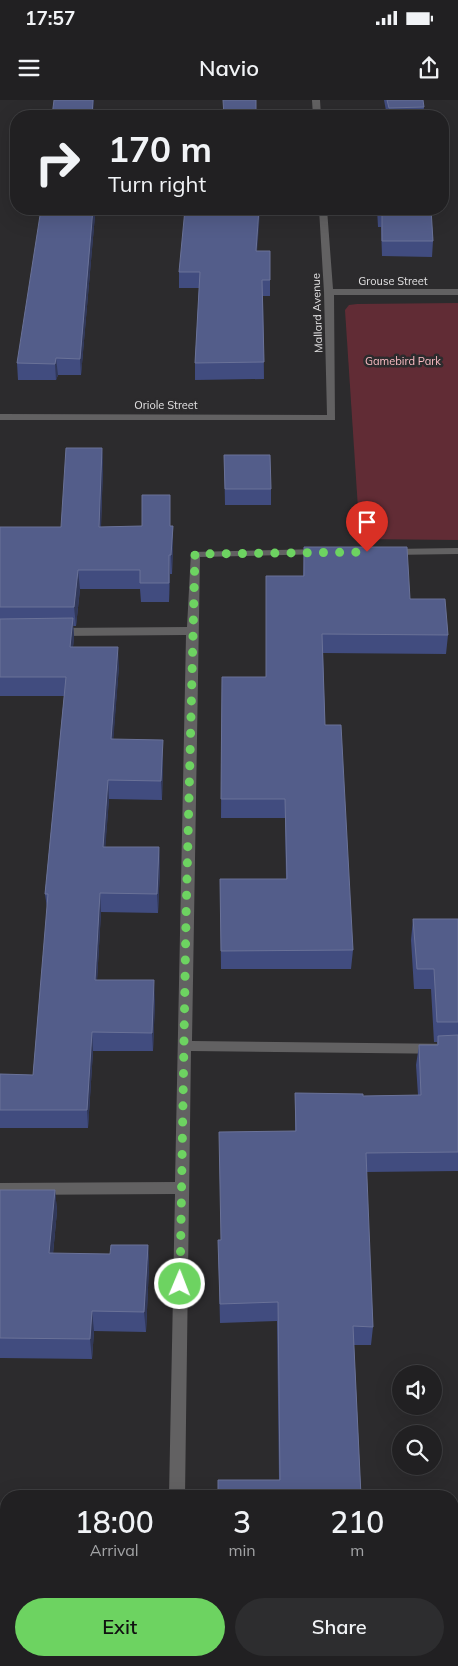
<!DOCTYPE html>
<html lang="en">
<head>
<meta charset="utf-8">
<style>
	body { margin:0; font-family:Mulish,sans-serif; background:#2d2d2f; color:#f1f3f6; height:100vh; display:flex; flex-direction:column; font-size:19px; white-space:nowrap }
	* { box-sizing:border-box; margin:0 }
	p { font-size:16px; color:#a2a3a5 }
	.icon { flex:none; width:28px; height:28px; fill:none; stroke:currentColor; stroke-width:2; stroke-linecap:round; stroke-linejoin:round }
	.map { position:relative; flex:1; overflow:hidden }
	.side { position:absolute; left:0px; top:1390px; width:459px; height:176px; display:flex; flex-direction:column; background:#212022; border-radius:20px 20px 0 0; box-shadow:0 5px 20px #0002,0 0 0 1px #3e3e40 }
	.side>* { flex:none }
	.banner { position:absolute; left:10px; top:10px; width:439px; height:105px; border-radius:20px; box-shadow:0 5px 20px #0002,0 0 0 1px #3e3e40; background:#212022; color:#f1f3f6; overflow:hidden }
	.controls { position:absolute; left:392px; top:1265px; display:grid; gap:10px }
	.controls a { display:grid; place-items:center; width:50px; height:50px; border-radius:50%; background:#212022; box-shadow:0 5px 20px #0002,0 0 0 1px #3e3e40; font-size:25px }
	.pin { position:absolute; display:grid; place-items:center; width:42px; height:42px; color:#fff; margin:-51px -21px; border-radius:50% 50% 50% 0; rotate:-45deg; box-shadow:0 0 5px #0007 }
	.pin .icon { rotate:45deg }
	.me { position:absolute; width:55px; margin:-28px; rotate:1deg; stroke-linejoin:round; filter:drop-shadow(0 0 4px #0008) }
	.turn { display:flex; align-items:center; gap:18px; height:105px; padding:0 15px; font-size:22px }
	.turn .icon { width:65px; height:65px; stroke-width:2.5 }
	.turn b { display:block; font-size:35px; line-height:42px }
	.eta { display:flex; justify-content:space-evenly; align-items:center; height:85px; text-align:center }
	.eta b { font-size:30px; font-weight:600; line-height:35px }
	.primary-button { display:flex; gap:10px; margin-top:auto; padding:10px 15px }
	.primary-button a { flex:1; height:58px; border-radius:30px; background:#6dd361; color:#111; font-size:20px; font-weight:600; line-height:58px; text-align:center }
	.primary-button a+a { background:#2d2d2f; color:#f1f3f6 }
	.status { display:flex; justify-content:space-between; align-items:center; height:35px; padding:0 25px; background:#212022; direction:ltr }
	.status svg { height:14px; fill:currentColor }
	header { display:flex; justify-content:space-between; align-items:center; height:65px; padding:0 15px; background:#212022; font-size:22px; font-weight:600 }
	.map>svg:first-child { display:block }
	.green { fill:#612c35 }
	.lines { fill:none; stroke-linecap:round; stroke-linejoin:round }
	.street { fill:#626162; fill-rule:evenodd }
	.wall { fill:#414c7f }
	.shaded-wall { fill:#313859 }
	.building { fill:#535d8a; stroke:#6a7298 }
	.route { stroke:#6dd361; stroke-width:9; stroke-dasharray:0 16.2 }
	.labels { text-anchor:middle; stroke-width:5; stroke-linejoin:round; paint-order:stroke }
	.far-street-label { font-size:11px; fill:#e4e3e4; stroke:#2c2b2d }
	.far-park-label { font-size:11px; fill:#fcbdc4; stroke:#2c2b2d }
</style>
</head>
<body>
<div class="status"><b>17:57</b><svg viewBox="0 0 49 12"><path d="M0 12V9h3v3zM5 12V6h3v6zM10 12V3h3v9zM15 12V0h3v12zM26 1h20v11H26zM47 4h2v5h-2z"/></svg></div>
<header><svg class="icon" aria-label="menu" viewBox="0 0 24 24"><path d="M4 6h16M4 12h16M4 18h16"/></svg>Navio<svg class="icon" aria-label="share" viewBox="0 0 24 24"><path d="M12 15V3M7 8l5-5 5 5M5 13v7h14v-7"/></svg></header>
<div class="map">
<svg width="458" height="1566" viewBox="0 0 458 1566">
	<rect width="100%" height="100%" fill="#2c2b2d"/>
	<path class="green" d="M458,203V440L360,439L345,210L349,205L357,204Z"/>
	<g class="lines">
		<path class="street" d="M312,0H320L321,16H313Z
			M319,109H327L333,189H458V195H334L335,320H0V314L327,315L324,192Z
			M458,448V454L391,455L386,452L391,449Z
			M321,449L326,452L325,454L200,457L192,941L458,944V954L191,951L185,1396H169L175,1094L0,1095V1083L175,1082L186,535L57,536L51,532L57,528L187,527L191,452Z
			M167,1560H183V1566H167Z"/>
	</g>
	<path class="wall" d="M384,0H423L424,7L423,16H387Z
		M377,109H431L433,141L432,157L382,156L381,127H378Z
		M95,115L81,275H58L56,280H18L17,263Z
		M257,151L270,180V196H263L264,279L195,280V263L199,188H179V172Z
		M102,348L103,367L101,427L142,426L170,414V426H173V445L172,474H170L169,502H141L140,489H80L76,526H73L74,537L73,547L119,566L113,639L163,659L162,700L109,699L105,747H159L160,766L158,813L101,812L97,880L155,899L153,951H93L88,1028H0V974L33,975L47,808L45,794L64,596H0V427H61Z
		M224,355L271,389V405H225Z
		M304,447L410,499L448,535L446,554L323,553L325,625L353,850L351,869H221L220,779H286L285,718H221L222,577H266V476H303Z
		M413,819H458V1071L366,1072L373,1227L371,1245H354L361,1396L279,1380L277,1221L220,1223L218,1140H221L295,1031V993L363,996L418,995L416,965L419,945H437V942H434L431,889H414L411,840Z
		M0,1090H55L57,1111L53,1154H110L148,1145L149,1166L146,1232L94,1231L92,1259L0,1258Z"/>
	<path class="shaded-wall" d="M93,0H94L93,16H92Z
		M93,109H94L95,115L81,275L80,259Z
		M259,109L260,113L256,167V151Z
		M56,258L58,275L56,280L55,264Z
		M102,348L103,367L100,446L99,427Z
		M173,426V445L172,474L171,455Z
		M169,455L170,474L169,502Z
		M78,470L80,489L76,526L74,507Z
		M73,518L74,537L71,566L70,547Z
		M118,547L119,566L112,658L111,639Z
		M163,640V659L162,700L161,681Z
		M108,680L109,699L104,766L103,747Z
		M159,747L160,766L158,813L157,794Z
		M100,793L101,812L96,898L95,880Z
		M154,880L155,899L153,951L152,933Z
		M92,932L93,951L88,1028L87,1010Z
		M55,1090L57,1111L51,1174L49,1153Z
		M148,1145L149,1166L146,1232L144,1212Z
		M92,1211L94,1231L92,1259L90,1239Z
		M95,1560H98L97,1566H94Z"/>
	<path class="building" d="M54,0H93L92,16H52Z
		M223,0H256V16H224Z
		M387,0H423L424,7L389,8Z
		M41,109H93L80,259L56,258L55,264L17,263Z
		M185,109H259L256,151H270V180H262L264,262L195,263L200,172H179Z
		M379,109H431L433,141H382V111H379Z
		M66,348H102L99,427L142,426V395H170V426H173L171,455H169V483H140V470H78L74,507H0V427H61Z
		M224,355H270L271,389H225Z
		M304,447H407L410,499H445L448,535L322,534L325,625H341L353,850L221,851L220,779H287L285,699H221L222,577H266V476H304Z
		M73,518L70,547H118L111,639L163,640L161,681L108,680L103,747H159L157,794L100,793L95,880H154L152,933L92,932L87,1010H0V974L33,975L48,794H45L66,577H0V519Z
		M413,819H458V922H437L434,869H417Z
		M458,935V1052L366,1053L373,1227L353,1226L361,1396H218V1380H280L278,1202L220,1204L218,1140H221L219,1032L296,1031L295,993L363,994V996L421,995L419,945H438V936Z
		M0,1090H55L49,1153L110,1154L111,1145H148L144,1212L92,1211L90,1239L0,1238Z
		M0,1439H6V1560H95L94,1566H0Z
		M217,1560H368V1566H217Z"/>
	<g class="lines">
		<path class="route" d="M180,1184L186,819L195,454L367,452"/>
	</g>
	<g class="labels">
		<g class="far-street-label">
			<text x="393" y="185">Grouse Street</text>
			<text transform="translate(317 213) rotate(-92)" y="4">Mallard Avenue</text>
			<text x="166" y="309">Oriole Street</text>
		</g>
		<g class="far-park-label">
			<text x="403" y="265">Gamebird Park</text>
		</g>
	</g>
</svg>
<div class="controls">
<a><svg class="icon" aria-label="sound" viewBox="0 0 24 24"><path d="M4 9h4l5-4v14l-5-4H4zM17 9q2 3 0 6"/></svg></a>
<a><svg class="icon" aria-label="search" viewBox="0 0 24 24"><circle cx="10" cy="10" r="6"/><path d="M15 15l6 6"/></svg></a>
</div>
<div class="pin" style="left:367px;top:452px;background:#d93025"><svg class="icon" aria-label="arrive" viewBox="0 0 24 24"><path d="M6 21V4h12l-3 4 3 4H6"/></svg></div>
<svg class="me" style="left:180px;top:1184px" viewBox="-20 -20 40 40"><circle r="17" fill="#6dd361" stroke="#fff" stroke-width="3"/><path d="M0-11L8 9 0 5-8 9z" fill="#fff"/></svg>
<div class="banner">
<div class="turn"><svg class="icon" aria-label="right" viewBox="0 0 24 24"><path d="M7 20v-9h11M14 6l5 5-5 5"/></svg><div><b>170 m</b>Turn right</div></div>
</div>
<section class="side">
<div class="eta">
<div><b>18:00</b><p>Arrival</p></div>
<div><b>3</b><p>min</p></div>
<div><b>210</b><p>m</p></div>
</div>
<div class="primary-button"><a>Exit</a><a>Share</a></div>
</section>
</div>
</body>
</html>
